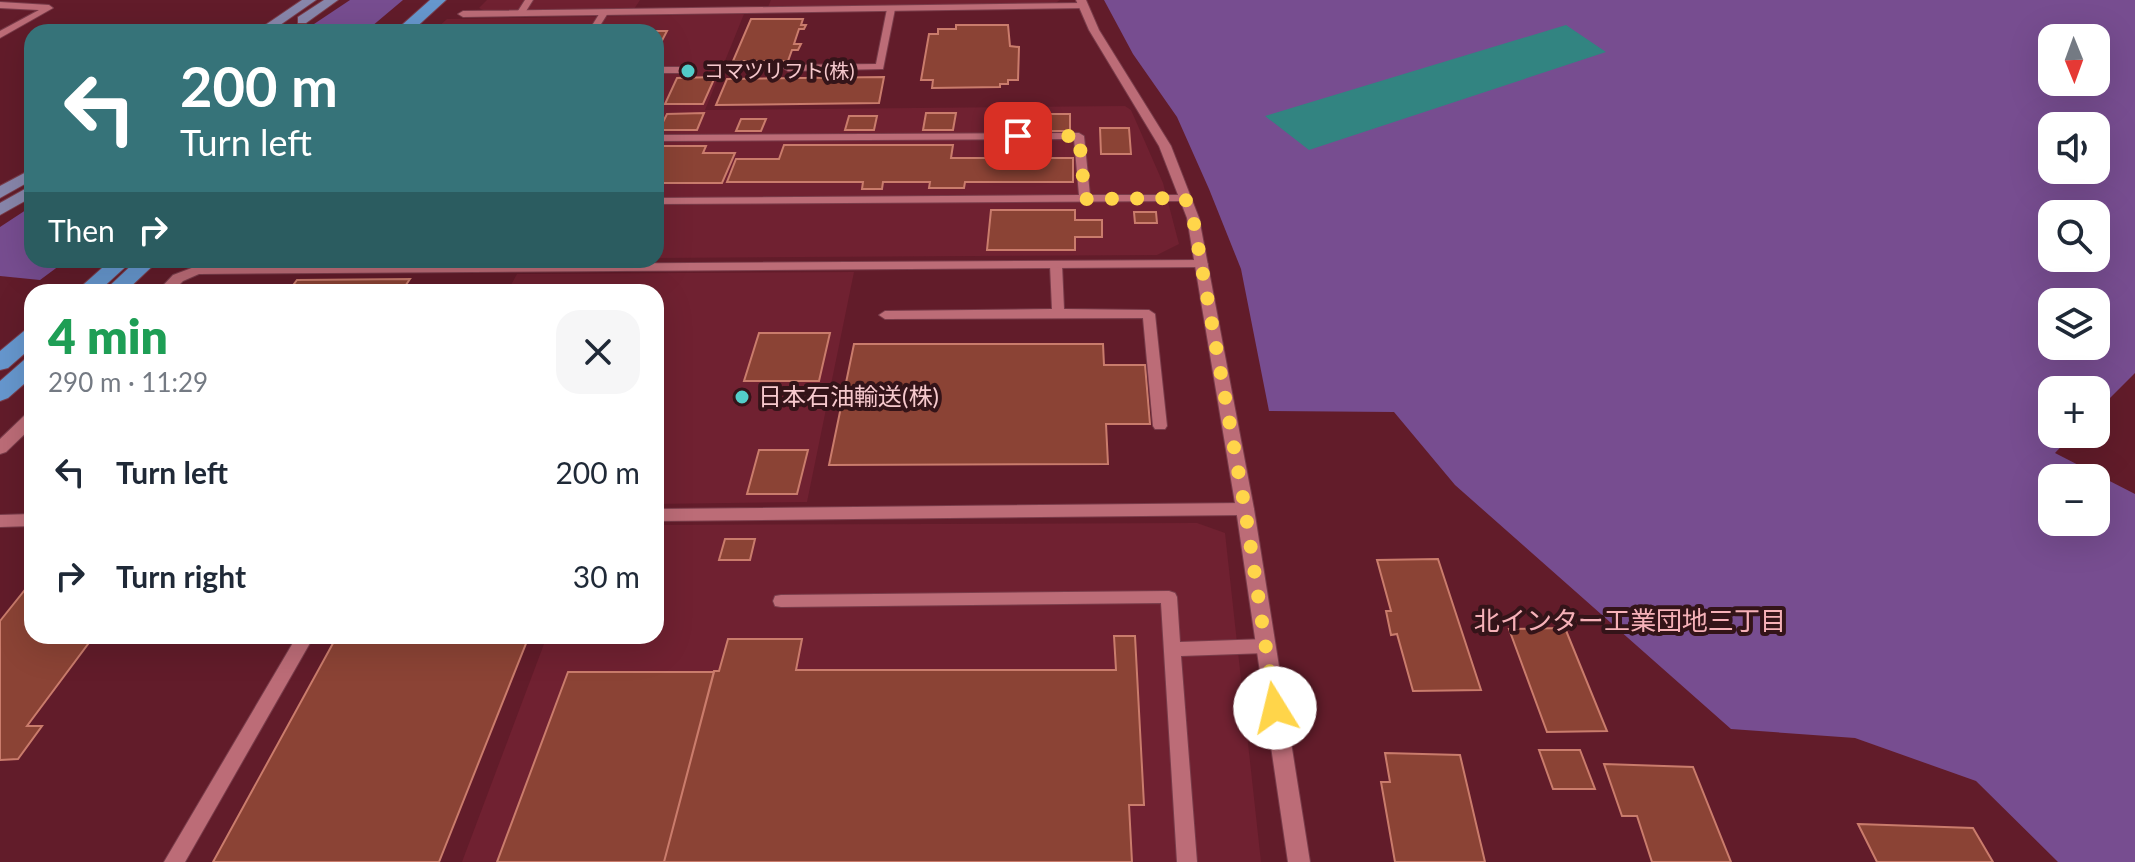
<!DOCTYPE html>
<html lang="en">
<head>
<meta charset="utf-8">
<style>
	body { margin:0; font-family:Lato,"Noto Sans JP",sans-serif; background:#f6f6f7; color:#1f2937; height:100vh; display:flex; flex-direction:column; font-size:30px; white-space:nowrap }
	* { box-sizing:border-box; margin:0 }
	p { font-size:26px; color:#747a83 }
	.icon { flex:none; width:44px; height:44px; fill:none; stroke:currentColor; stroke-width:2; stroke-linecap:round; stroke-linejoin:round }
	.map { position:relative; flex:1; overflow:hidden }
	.details { position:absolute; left:24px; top:284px; width:640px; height:360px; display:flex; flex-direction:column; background:#fff; border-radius:24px; box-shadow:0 8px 32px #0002 }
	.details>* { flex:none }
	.guide { position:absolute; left:24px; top:24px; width:640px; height:244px; border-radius:24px; box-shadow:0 8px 32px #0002; background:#367379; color:#fff; overflow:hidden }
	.needle { width:52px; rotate:179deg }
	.fabs { position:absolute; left:2038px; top:24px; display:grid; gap:16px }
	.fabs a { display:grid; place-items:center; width:72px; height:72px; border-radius:16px; background:#fff; box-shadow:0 8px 32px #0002; font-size:40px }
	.pin { position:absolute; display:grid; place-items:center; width:68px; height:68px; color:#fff; margin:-34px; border-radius:16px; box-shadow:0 4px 12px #0006 }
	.me { position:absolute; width:88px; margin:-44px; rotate:351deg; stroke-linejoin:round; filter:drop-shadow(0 0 6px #0008) }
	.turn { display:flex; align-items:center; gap:28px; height:168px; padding:0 24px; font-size:36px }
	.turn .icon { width:104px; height:104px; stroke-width:2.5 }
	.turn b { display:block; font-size:56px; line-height:68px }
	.then { display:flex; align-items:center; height:76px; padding:0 24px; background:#0003; gap:16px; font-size:30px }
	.round { display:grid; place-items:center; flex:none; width:84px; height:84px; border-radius:24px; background:#f6f6f7 }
	.head { display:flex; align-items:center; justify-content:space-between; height:136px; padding:0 24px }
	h1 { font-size:48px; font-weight:800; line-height:60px; color:#1e9e55 }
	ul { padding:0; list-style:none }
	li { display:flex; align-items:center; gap:24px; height:104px; padding:0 24px }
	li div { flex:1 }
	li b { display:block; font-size:30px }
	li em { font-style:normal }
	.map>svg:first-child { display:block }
	.built { fill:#702131 }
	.green { fill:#774d90; fill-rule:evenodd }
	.water { fill:#328481 }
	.building { fill:#8b4335; stroke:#ca7c6c; stroke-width:2 }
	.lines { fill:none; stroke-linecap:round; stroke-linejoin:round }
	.service-casing { stroke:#793c4a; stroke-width:2 }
	.minor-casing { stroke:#793c4a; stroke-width:2 }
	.tertiary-casing { stroke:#793c4a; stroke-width:2 }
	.primary-casing { stroke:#793c4a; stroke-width:2 }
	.motorway-casing { stroke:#793c4a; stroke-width:2 }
	.service { fill:#bc6c77; fill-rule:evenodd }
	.minor { fill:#bc6c77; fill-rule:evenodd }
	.tertiary { fill:#bc6c77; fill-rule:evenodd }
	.primary { fill:#8886ab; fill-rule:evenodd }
	.motorway { fill:#6697ce; fill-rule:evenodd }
	.route { stroke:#ffd54a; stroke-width:14; stroke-dasharray:0 25.2 }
	.poi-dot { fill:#53cdc9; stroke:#341419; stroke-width:3 }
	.labels { text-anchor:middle; stroke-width:8; stroke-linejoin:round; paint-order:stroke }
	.far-poi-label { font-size:20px; fill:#f6c9cd; stroke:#341419; text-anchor:start }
	.poi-label { font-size:24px; fill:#f6c9cd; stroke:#341419; text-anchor:start }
	.neighbourhood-label { font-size:26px; fill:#f6b1b8; stroke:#341419 }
</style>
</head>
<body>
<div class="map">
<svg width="2135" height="862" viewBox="0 0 2135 862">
	<rect width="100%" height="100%" fill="#621c2a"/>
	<path class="built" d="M487,0H640L634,9L485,11L479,8Z
		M771,0H1060L1054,4L768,7Z
		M744,14L705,110L1125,106L1131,110L1163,183L1179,244L1157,255L656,258V32H433L447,19Z
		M854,272L807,502L656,504V292H507L517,274Z
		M1197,523L1225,533L1261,862H462L547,636H656V525Z"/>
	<path class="green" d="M350,0H403L365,32H302Z
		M1104,0H2135V373L2096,412V390H2052V434H2073L2055,453L2135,494V862H2058L1976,781L1855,738L1731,729L1455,485L1394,412L1269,411L1241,269L1209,189L1177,117L1133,54ZM2052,38H2096V82H2052ZM2052,126H2096V170H2052ZM2052,214H2096V258H2052ZM2052,302H2096V346H2052ZM2052,478H2096V522H2052Z
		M32,206V260H67L40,280L0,276V227Z"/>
	<path class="water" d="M1566,25L1606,52L1309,150L1265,116Z"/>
	<path class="building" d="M751,19H803L801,25H806L804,29H799L794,44H801L798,50H792L788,61H733Z
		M956,25H1008L1010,46L1019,47L1018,80H1008V84H1000V87L932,88L933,80H921L929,34H938V29H956Z
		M615,31H667L656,52V32Z
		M715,77L703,104H665L677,78Z
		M884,77L879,103L716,105L727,79Z
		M704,113L697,130H659L667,114Z
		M926,113H956L953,130H923Z
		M1011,114H1070V131H1010Z
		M849,116H877L874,130H845Z
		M741,119H766L761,131H736Z
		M1100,128H1129L1131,154H1101Z
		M784,145H953L951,158H986L987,147H1005L1004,158H1020L1021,148H1047V158H1073V182H965L964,188H929L930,182H883L882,189H862L863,182H727L736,159H779Z
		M656,146H706L703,153H735L722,183H656Z
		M991,210H1075V220H1102V237H1075V250H987Z
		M1134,212H1156L1157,223H1135Z
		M410,279L401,292H288L297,280Z
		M759,333H830L819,381H744Z
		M854,344H1103L1104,365H1145L1150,424H1106L1108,464L829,465Z
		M759,450H808L797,494H747Z
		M725,539H755L750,560H719Z
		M1438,559L1481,690L1413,691L1397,634L1391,635L1386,611H1391L1377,560Z
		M28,586H32V636H94L27,726H42L18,759L0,760V621Z
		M1565,628L1607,731L1547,732L1509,629Z
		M337,636H529L439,862H213Z
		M1114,636H1135L1144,805H1129L1132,862H664L714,671H719L728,639H802L796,670H1116Z
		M568,672H714L664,862H497Z
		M1539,750H1580L1595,789H1553Z
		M1385,753L1460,755L1485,862H1395L1381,782H1390Z
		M1604,764L1693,767L1731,862H1652L1637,816H1622Z
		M1858,824L1973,828L1993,862H1877Z"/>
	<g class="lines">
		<g class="service-casing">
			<path id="service" d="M525,0H533L523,16H517L516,14Z
				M0,2L49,5L53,8L0,38V31L39,10L0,8Z
				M891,6L895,9L883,69L788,71L783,68L788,65L876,64L887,9Z
				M604,10L608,13L596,32H588L601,11Z
				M656,67H681L686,70L681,73H656Z
				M1079,133L1084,136L1090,195H1185L1191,198L1185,201L656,204V198L1079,195L1074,139L656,141V135Z
				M1056,261L1062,265L1064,309L1149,310L1155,314L1167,426L1165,429H1155L1153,426L1143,318L885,319L879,315L885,311L1052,309L1050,265Z
				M1169,591L1175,593L1177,597L1180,642L1266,639L1272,641L1274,646L1272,651L1266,653L1181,656L1197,862H1177L1161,603L781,607L775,606L773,601L775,596L781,595Z
				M297,636H314L185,862H164Z"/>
		</g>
		<g class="minor-casing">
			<path id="minor" d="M1083,3L1086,4V8L463,17L458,14L463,11Z
				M1201,260L1208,264L1206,267L199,274L183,281L172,292H157L173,275L197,266Z
				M32,413V427L6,452L0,454V439L26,414Z
				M1245,503L1251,505L1254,509L1251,513L1245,515L656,521V509Z
				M32,514V526L0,527V515Z"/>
		</g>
		<g class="tertiary-casing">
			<path id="tertiary" d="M1076,0H1086L1099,30L1171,146L1199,218L1254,509L1310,862H1288L1236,509L1187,218L1159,146L1089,30Z"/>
		</g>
		<g class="primary-casing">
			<path id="primary" d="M302,0H316L270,32H255Z
				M324,0H338L306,23H298V17Z
				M32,169V180L0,198V186Z
				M32,185V197L0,215V203Z"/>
		</g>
		<g class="motorway-casing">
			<path id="motorway" d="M430,0H446L411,32H394Z
				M111,260H133L98,292H75Z
				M137,260H159L125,292H103Z
				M32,329V347L8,368L0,370V351L24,331Z
				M32,358V377L8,398L0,401V381L24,360Z"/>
		</g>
		<use href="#service" class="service"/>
		<use href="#minor" class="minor"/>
		<use href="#tertiary" class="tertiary"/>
		<use href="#primary" class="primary"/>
		<use href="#motorway" class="motorway"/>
	</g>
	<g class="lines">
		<path class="route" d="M1018,136H1079L1085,199L1185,198L1193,218L1245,509L1275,708"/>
	</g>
	<g class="poi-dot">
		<circle cx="688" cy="71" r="8"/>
		<circle cx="742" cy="397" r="8"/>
	</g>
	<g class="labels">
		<g class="far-poi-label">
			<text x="704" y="78">コマツリフト(株)</text>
		</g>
		<g class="poi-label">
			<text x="758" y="405">日本石油輸送(株)</text>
		</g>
		<g class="neighbourhood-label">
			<text x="1630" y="630">北インター工業団地三丁目</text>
		</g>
	</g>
</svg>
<div class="fabs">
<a><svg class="needle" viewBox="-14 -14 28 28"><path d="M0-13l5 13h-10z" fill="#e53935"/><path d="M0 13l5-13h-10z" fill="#747a83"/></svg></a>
<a><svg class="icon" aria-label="sound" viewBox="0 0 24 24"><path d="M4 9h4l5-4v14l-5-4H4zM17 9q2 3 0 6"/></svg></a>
<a><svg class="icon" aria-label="search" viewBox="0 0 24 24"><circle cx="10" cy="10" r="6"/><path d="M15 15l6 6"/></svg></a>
<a><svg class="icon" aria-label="layers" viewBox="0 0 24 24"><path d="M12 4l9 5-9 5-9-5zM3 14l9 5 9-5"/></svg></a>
<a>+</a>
<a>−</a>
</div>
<div class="pin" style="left:1018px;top:136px;background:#d93025"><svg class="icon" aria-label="arrive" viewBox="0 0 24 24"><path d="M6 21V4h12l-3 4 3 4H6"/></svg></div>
<svg class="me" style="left:1275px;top:708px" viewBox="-20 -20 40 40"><circle r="19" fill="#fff"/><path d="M0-13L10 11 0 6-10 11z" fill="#ffd54a"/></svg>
<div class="guide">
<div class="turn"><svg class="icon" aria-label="left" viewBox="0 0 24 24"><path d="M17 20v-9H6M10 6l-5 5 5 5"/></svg><div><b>200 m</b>Turn left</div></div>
<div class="then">Then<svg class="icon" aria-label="right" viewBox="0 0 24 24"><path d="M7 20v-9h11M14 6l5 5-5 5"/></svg></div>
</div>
<section class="details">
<div class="head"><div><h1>4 min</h1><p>290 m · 11:29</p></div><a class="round"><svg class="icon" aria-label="close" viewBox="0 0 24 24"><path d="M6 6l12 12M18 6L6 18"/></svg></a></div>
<ul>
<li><svg class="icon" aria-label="left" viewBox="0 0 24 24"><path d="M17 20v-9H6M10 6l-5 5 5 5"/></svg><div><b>Turn left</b></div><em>200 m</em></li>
<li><svg class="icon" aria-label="right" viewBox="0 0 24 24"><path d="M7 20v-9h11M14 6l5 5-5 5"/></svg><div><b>Turn right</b></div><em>30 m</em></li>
</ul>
</section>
</div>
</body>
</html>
